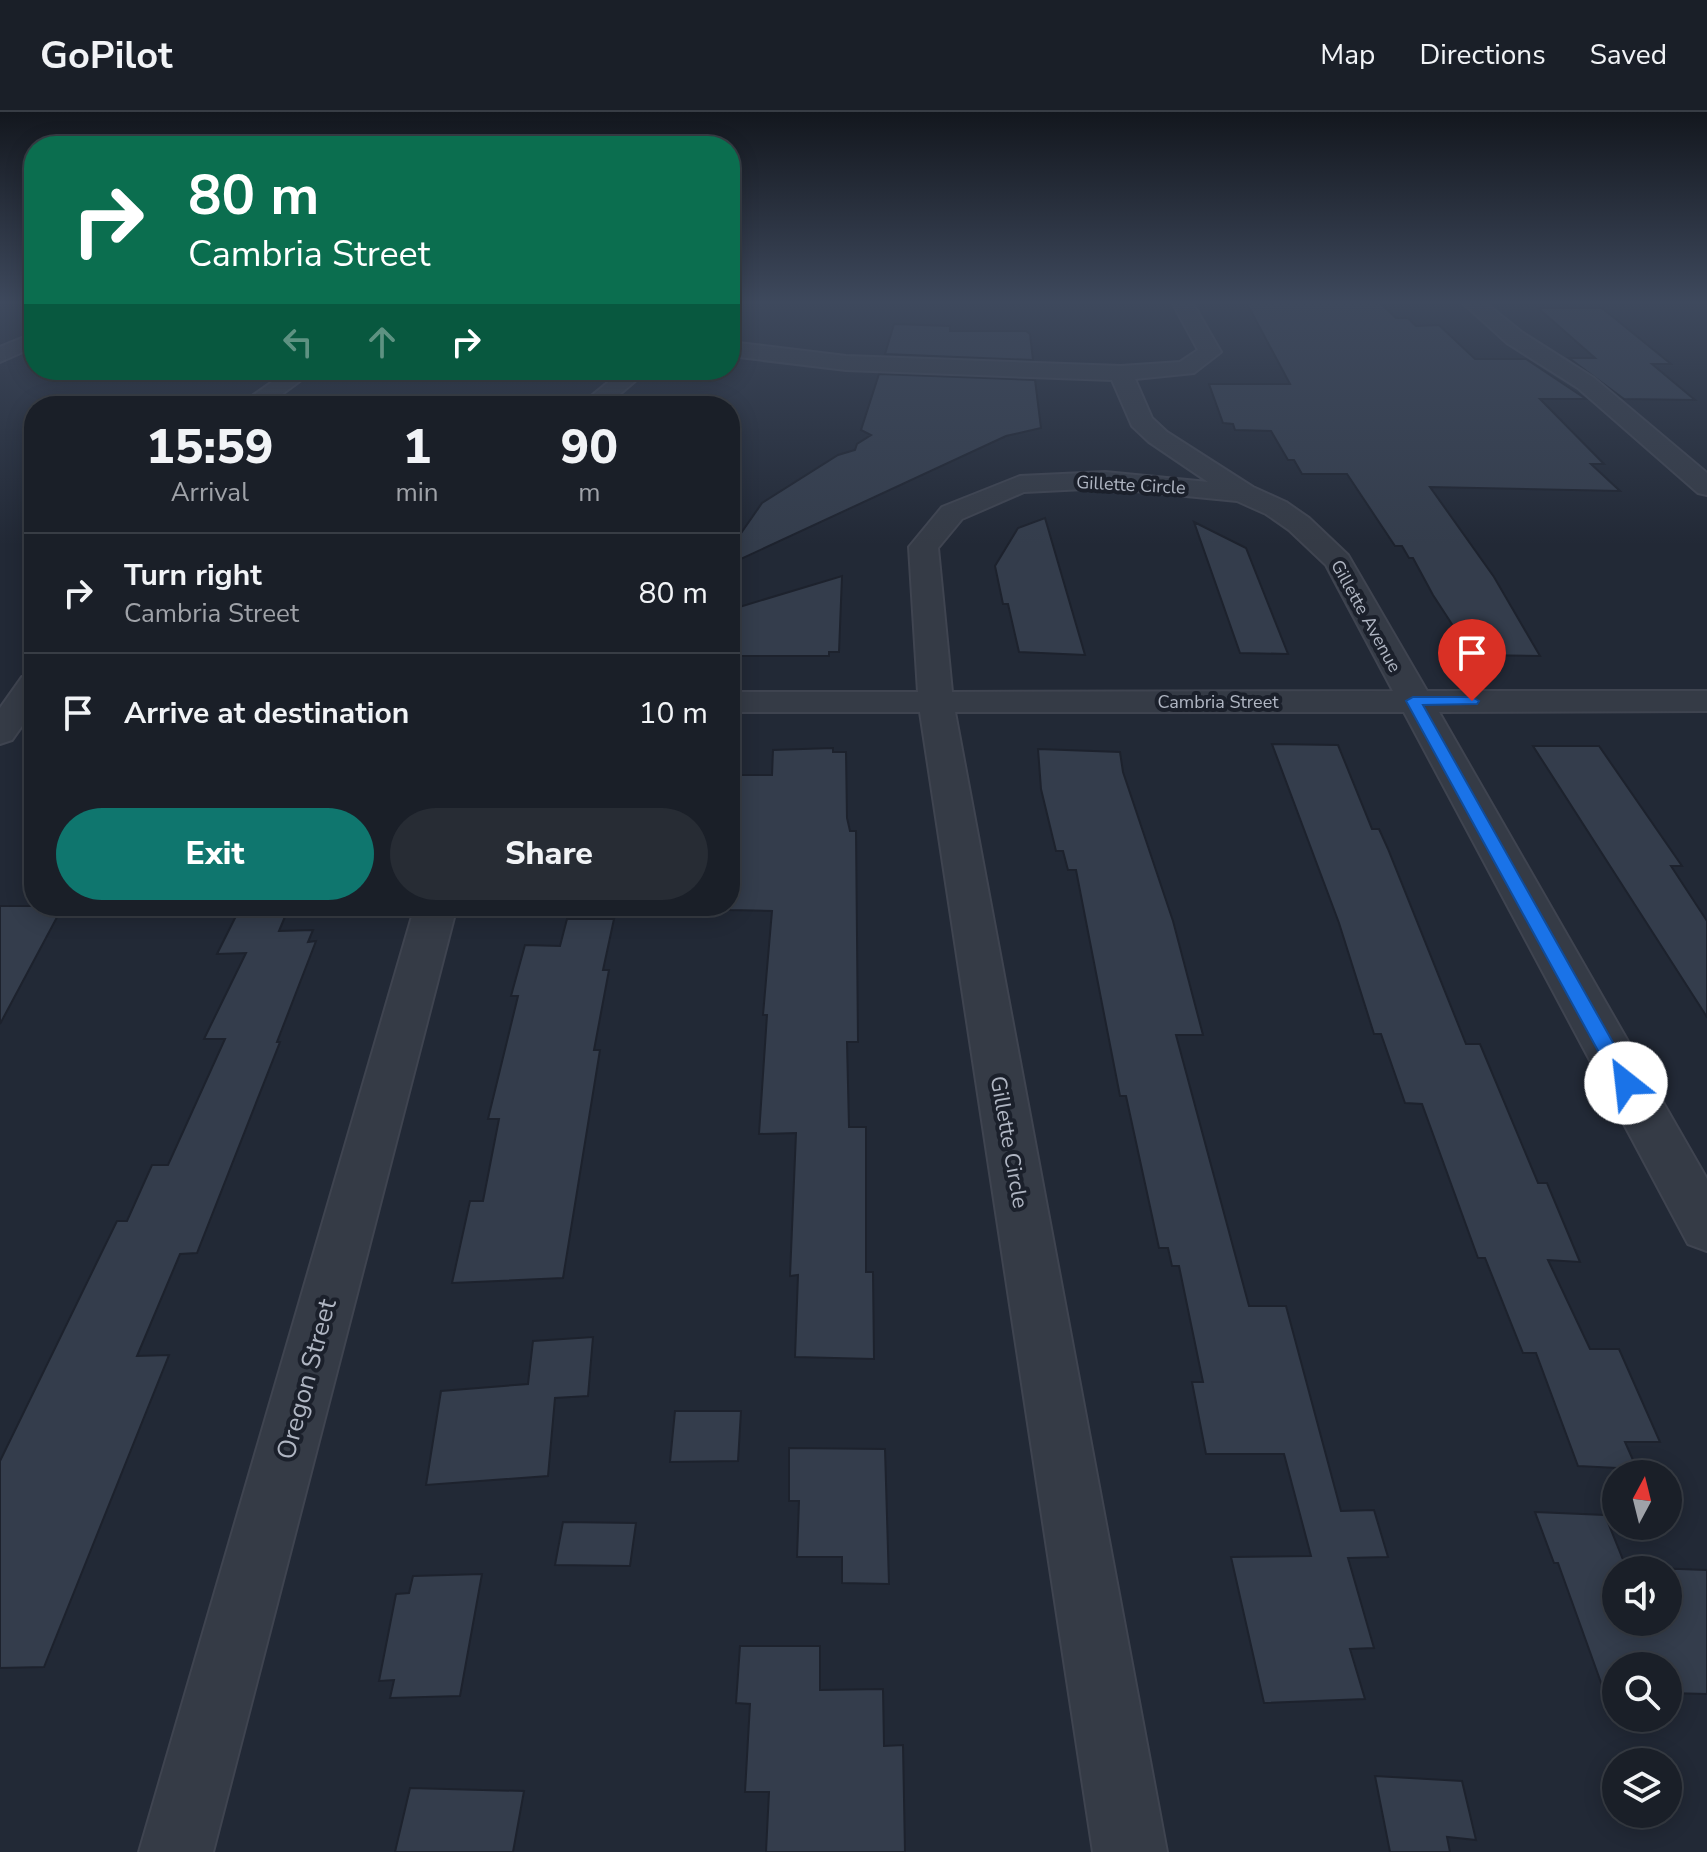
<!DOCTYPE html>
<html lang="en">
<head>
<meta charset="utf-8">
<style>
	body { margin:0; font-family:"Nunito Sans",sans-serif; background:#272c34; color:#f1f3f6; height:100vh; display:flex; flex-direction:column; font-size:30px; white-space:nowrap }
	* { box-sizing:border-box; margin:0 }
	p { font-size:26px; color:#9fa2a8 }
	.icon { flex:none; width:44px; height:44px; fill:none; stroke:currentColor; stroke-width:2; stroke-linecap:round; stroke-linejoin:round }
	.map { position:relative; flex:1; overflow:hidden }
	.panel { position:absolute; left:24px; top:284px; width:716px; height:520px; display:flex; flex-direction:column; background:#1a1f28; border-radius:32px; box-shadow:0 4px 20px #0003,0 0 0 2px #383d45 }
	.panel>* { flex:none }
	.banner { position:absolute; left:24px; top:24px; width:716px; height:244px; border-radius:32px; box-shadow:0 4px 20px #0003,0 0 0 2px #383d45; background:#0b6e4f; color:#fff; overflow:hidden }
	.needle { width:52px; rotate:7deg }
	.fabs { position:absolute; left:1602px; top:1348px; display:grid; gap:16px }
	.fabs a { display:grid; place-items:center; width:80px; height:80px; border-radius:50%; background:#1a1f28; box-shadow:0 4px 20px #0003,0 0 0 2px #383d45; font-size:40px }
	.pin { position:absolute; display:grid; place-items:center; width:68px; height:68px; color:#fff; margin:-82px -34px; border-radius:50% 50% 50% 0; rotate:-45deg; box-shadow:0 0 8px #0007 }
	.pin .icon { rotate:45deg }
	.me { position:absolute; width:88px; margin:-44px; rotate:331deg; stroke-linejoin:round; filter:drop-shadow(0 0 6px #0008) }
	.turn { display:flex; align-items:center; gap:28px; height:168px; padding:0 32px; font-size:36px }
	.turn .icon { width:104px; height:104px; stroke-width:2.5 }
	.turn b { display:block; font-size:56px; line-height:68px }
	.lanes { display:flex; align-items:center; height:76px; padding:0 32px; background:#0003; justify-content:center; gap:40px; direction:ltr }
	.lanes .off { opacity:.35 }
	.eta { display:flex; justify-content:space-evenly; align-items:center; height:136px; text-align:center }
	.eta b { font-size:48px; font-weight:800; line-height:56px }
	.cta { display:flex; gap:16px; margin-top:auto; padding:16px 32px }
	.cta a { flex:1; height:92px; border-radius:48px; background:#0f766e; color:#fff; font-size:32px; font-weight:800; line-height:92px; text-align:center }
	.cta a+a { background:#272c34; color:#f1f3f6 }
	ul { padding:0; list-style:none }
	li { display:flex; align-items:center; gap:24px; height:120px; padding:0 32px; border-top:2px solid #383d45 }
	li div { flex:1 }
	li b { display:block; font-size:30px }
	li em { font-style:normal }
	header { display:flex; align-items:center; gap:48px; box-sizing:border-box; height:112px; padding:0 40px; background:#1a1f28; border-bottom:2px solid #383d45 }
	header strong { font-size:38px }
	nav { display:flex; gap:44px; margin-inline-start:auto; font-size:28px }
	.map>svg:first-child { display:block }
	.building { fill:#343d4c; stroke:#1d222d; stroke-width:2; fill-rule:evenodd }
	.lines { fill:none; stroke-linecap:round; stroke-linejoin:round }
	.minor-casing { stroke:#3f4450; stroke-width:4 }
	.minor { fill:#353b46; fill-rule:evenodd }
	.route { fill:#1a73e8; stroke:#114b97; stroke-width:2 }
	.labels { text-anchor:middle; stroke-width:8; stroke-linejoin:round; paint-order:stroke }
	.far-street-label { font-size:18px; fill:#b0b6c3; stroke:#1b202b }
	.street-label { font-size:22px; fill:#b0b6c3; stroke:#1b202b }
	.near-street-label { font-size:26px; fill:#b0b6c3; stroke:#1b202b }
</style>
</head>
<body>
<header>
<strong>GoPilot</strong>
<nav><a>Map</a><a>Directions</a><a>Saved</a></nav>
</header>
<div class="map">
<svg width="1707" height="1740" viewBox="0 0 1707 1740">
	<rect width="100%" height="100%" fill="#222936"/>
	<path class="building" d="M1246,190H1379L1396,206H1408L1416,214L1439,213L1475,247H1526L1586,287H1540L1604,352H1591L1620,379L1430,375L1494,465L1540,544L1472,543L1433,483L1413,446H1409L1402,434H1395L1347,362H1302L1294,348H1288L1271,319L1235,318L1233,312L1223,311L1209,272H1290Z
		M1538,196H1602L1671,252H1652L1695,288L1624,287L1569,246H1595Z
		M894,212L950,214V219H1026L1030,222L1033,248L885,242Z
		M879,262L1035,268L1041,316L1006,324L730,452V437L762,391L838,343L855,338L857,332L871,323L861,318Z
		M1045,406L1085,543L1019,540L1008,492H1003L995,454L1018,416Z
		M1194,410L1246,436L1288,542L1240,541Z
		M842,464L839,540H829V544H730L736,496Z
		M1272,632L1338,633L1372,717H1379L1388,737L1466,932H1480L1538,1071H1547L1580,1150L1548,1148L1590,1237H1619L1660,1330H1625L1637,1357L1578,1354L1536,1241H1523L1485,1146H1478L1422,992L1405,991L1381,922H1374L1339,811Z
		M1533,634H1599L1682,754H1671L1707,809V905Z
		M833,636V640H846L847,706L850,719H856L858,930H847L849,1015H866V1160H873L874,1247L795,1245L798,1163L790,1164L796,1021L759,1022L767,903H763L772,799L730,798V663H772L773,638Z
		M1038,637L1120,640L1123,660L1173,809L1203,923H1176L1249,1194H1286L1341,1399L1374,1398L1388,1445L1348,1446L1374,1536L1350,1537L1365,1587L1264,1591L1231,1445L1311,1444L1284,1342H1206L1192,1270H1203L1179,1154H1172L1168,1136H1159L1126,984H1120L1076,758H1068L1063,739H1056L1041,677Z
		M0,794H63L0,912Z
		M289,795L279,819L313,818L308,830L316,829L277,930H280L197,1141L180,1142L137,1244L169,1243L44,1555L0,1556V1349L117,1109H127L152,1053H168L225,927H204L246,841L217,842L240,796Z
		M567,807H614L603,858H609L594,938H600L563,1166L452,1171L470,1089H483L499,1007H488L518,884H511L525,833L560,834Z
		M593,1225L588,1284L555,1286L548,1364L426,1373L441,1279L528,1272L533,1229Z
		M675,1299H741L738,1349L670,1350Z
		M789,1336L885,1337L889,1472L842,1471V1445H797L799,1389H789Z
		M1535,1400L1605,1403L1626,1455L1707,1458V1582L1668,1581V1554H1616V1579H1604L1558,1451H1554ZM1616,1458H1668V1510H1616Z
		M563,1410L636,1411L630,1454L555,1453Z
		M482,1462L460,1584L390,1586L394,1568L379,1569L396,1482L409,1481L413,1464Z
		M740,1534H820V1578L883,1577L884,1634L903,1633L905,1740H766L769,1680H745L750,1592L736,1591Z
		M1375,1664L1462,1669L1476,1728L1447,1725L1450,1740H1390Z
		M410,1676L524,1679L513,1740H395Z"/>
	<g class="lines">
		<g class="minor-casing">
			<path id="minor" d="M1172,190H1192L1221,240L1194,261L1135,267L1152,306L1167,320L1253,375L1286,390L1309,406L1348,443L1427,579H1707V599L1439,600L1707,1067V1139L1688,1132L1404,600H955L1167,1740H1093L920,600H730V580H918L909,435L942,395L1020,364L1105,360L1208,370L1149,330L1132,314L1112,268L846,258L730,244V230L846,244L1121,254L1180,250L1198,238ZM1105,376L1237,389L1266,402L1289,418L1326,453L1393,579L952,580L938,436L962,407L1024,380Z
				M1462,190H1484L1523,221L1594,266L1707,361V383L1698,381L1578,276L1507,231Z
				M34,221V235L0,250V235Z
				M289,258H315L266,294H238Z
				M623,258H648L606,294H579Z
				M34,562V597L12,628L0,632V596L22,565Z
				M415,794H457L213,1740H139Z"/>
		</g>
		<use href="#minor" class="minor"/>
	</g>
	<linearGradient id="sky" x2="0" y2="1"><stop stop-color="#13171e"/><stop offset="0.44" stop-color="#3e495d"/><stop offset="1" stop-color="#3e495d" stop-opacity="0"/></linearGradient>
	<rect width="1707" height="433" fill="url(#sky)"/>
	<path class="route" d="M1472,585L1479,589L1477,592L1423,593L1633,966L1636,971L1633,977H1619L1406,589L1413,585Z"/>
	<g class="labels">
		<g class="far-street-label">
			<text transform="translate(1131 373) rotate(3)" y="6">Gillette Circle</text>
			<text transform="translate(1366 504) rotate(61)" y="6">Gillette Avenue</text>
			<text x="1218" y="596">Cambria Street</text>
		</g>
		<g class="street-label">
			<text transform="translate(1010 1030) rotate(80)" y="8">Gillette Circle</text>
		</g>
		<g class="near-street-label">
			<text transform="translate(306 1267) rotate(-75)" y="9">Oregon Street</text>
		</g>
	</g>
</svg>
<div class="fabs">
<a><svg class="needle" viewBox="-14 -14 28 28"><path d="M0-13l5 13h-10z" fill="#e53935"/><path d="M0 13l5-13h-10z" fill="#9fa2a8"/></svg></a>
<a><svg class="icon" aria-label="sound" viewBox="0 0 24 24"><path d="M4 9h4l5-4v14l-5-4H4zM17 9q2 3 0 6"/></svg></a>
<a><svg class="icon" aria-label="search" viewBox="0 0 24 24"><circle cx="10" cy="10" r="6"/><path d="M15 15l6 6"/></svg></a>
<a><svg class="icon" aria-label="layers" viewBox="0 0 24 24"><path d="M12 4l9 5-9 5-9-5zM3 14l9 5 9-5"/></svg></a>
</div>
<div class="pin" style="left:1472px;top:589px;background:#d93025"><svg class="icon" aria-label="arrive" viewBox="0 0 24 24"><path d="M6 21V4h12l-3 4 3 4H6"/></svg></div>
<svg class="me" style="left:1626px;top:971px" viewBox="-20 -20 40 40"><circle r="19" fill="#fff"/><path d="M0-13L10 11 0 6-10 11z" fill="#1a73e8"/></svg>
<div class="banner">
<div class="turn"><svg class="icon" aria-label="right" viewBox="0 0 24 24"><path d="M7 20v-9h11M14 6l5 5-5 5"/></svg><div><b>80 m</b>Cambria Street</div></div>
<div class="lanes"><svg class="icon off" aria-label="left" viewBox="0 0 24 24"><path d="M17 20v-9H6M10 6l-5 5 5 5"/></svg><svg class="icon off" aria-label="ahead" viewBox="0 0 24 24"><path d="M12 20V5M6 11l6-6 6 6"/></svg><svg class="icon" aria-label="right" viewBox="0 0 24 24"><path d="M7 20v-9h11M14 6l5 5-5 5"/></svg></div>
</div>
<section class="panel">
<div class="eta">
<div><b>15:59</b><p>Arrival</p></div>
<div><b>1</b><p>min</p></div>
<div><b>90</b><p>m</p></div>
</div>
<ul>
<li><svg class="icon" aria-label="right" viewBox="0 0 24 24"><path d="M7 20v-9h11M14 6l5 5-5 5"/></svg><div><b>Turn right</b><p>Cambria Street</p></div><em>80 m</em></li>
<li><svg class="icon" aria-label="arrive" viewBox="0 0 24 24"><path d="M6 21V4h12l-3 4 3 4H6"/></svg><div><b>Arrive at destination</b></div><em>10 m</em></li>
</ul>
<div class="cta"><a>Exit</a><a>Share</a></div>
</section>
</div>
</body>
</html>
